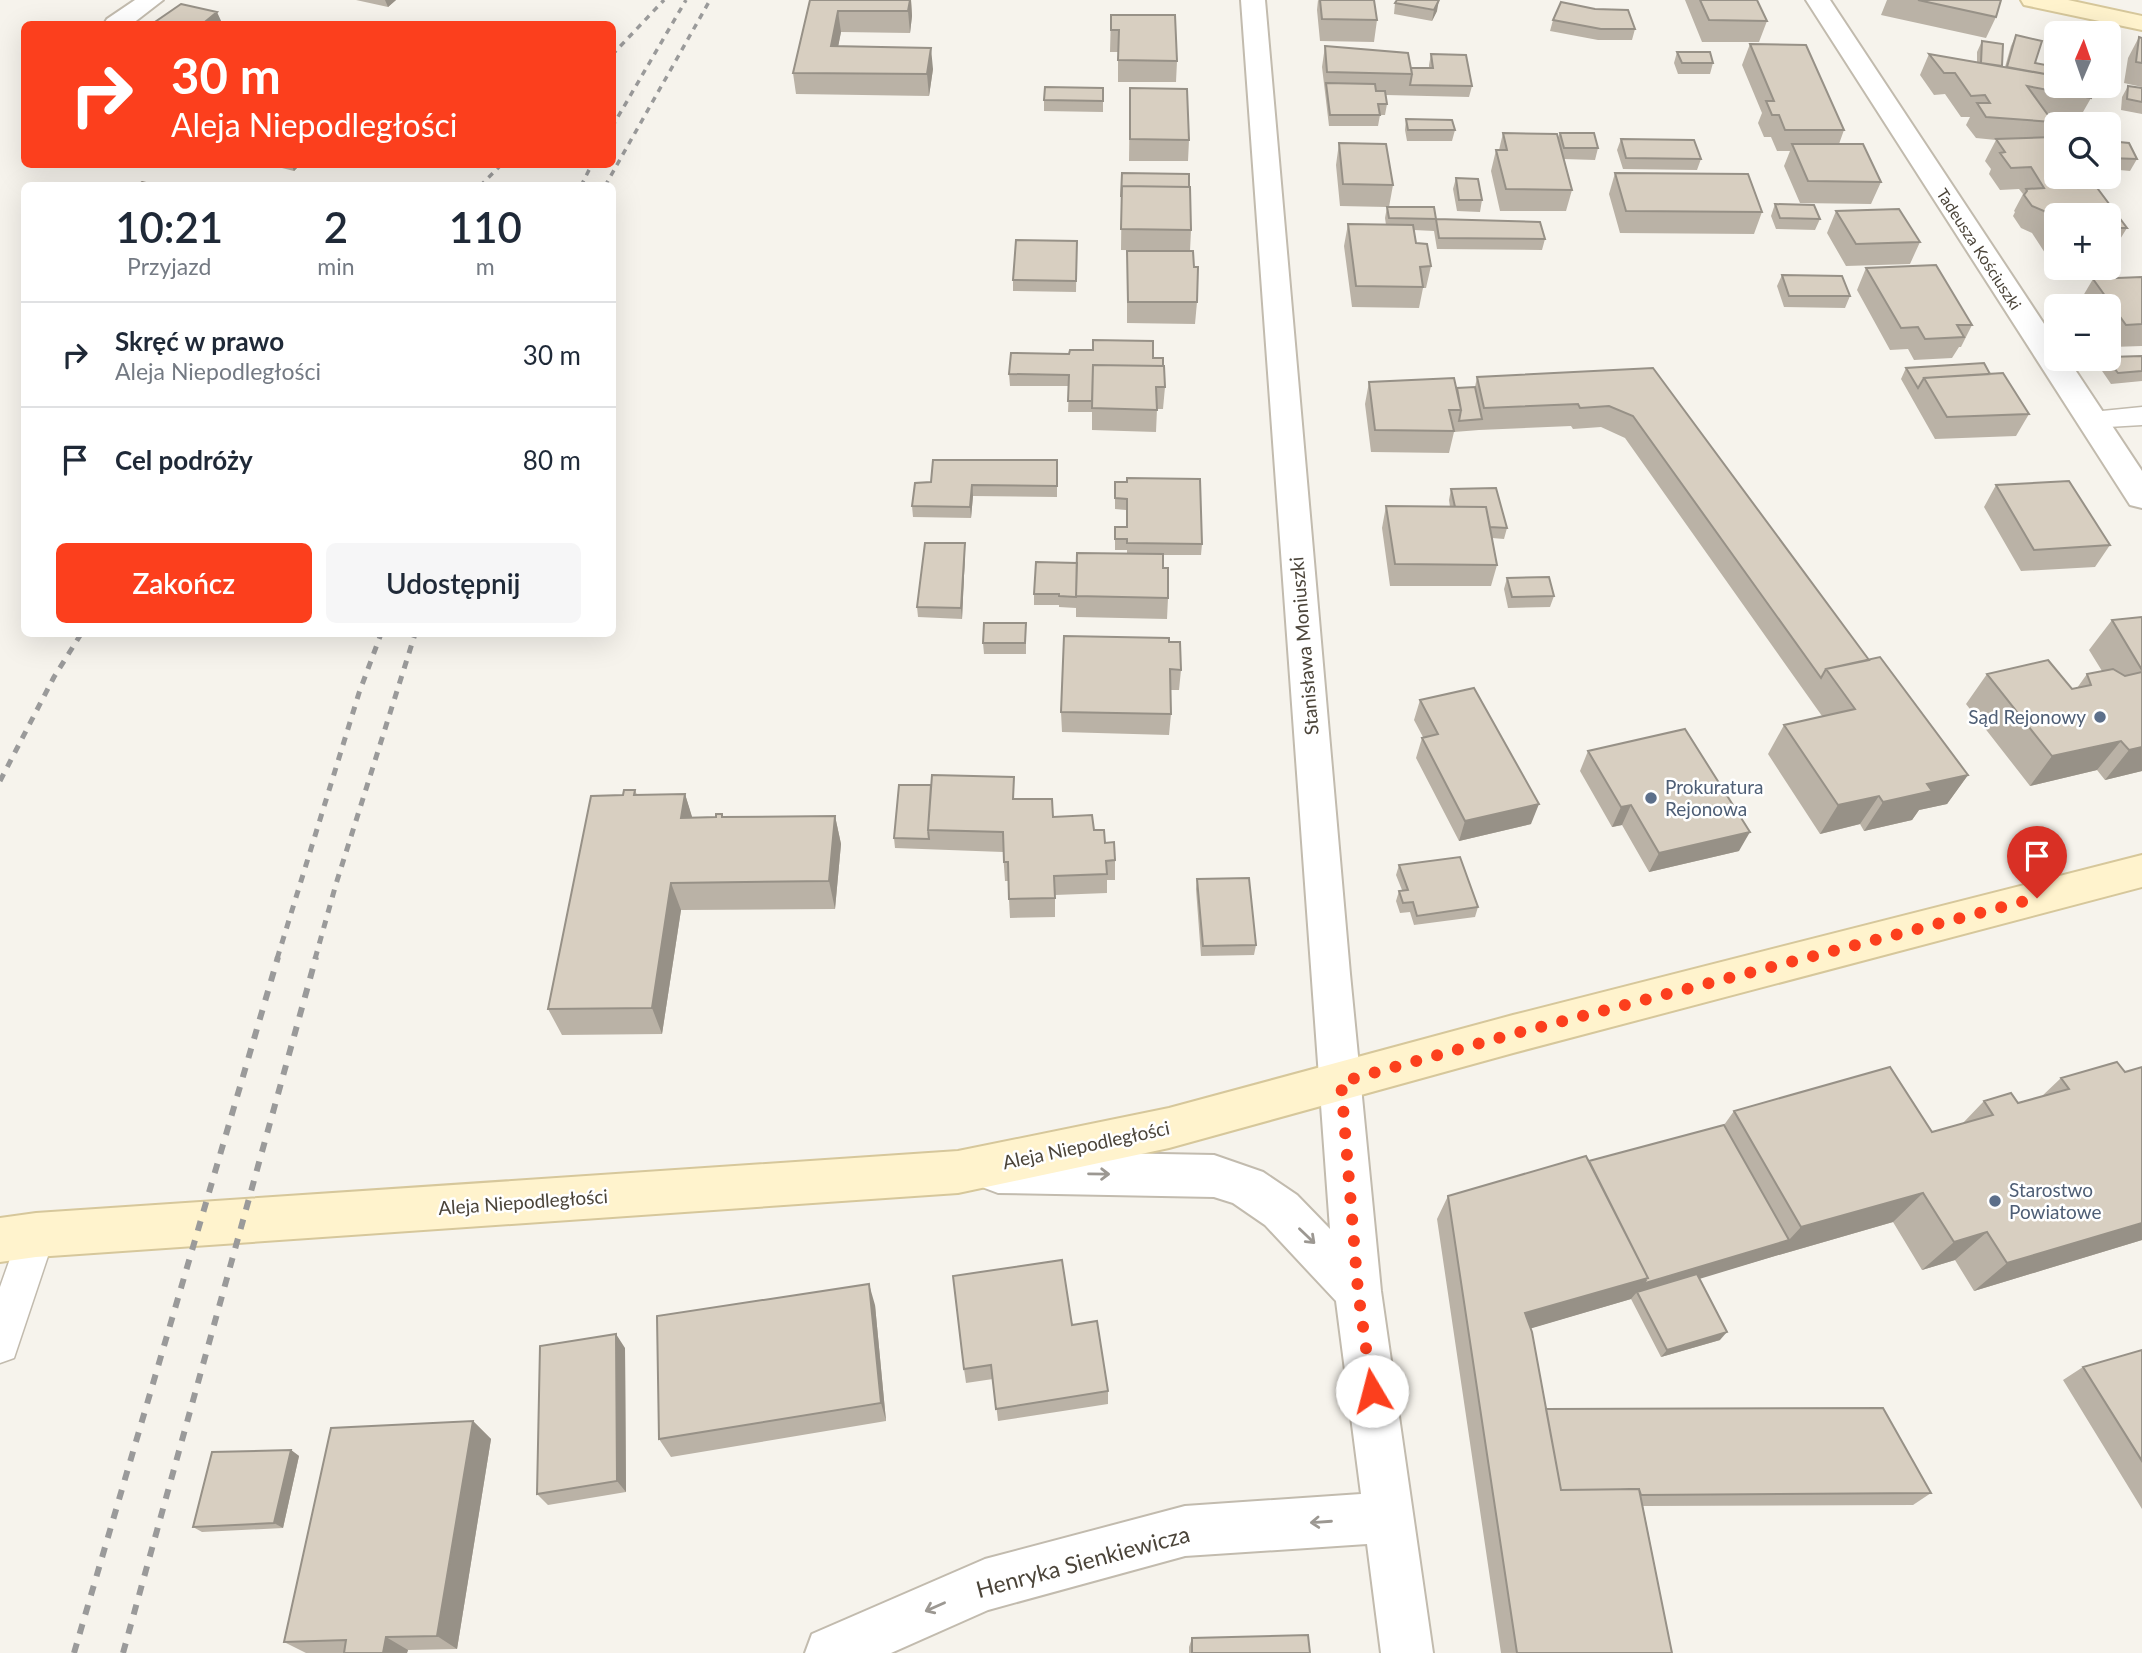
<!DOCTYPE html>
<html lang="pl">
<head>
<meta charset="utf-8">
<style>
	body { margin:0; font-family:Lato,sans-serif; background:#f6f6f7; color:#1f2937; height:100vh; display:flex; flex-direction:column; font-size:26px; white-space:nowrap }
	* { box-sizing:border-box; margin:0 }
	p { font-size:23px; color:#747a83 }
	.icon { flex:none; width:38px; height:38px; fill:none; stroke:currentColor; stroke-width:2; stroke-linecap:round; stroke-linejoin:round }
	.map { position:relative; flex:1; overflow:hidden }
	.details { position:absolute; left:21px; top:182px; width:595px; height:455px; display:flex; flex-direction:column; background:#fff; border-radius:10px; box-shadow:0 7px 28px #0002 }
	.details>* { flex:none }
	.guide { position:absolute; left:21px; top:21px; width:595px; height:147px; border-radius:10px; box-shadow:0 7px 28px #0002; background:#fc3f1d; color:#fff; overflow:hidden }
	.needle { width:46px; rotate:2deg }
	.controls { position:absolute; left:2044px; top:21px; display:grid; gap:14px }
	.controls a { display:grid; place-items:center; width:77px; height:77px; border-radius:10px; background:#fff; box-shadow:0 7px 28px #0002; font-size:35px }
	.pin { position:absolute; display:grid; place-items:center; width:60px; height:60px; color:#fff; margin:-72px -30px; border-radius:50% 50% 50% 0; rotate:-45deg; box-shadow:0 0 7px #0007 }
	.pin .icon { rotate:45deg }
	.me { position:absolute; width:77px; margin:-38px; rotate:352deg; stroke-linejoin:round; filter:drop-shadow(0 0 5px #0008) }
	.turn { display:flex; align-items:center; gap:24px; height:147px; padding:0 35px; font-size:32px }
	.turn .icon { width:91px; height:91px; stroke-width:2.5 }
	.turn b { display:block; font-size:49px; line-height:60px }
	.eta { display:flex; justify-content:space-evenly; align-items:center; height:119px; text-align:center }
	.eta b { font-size:42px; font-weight:600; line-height:49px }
	.cta { display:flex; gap:14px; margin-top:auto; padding:14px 35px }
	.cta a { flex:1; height:80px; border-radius:10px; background:#fc3f1d; color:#fff; font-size:28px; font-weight:600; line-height:80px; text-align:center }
	.cta a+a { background:#f6f6f7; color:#1f2937 }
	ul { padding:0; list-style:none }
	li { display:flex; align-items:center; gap:21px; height:105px; padding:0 35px; border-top:2px solid #e0e1e3 }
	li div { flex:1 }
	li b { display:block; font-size:26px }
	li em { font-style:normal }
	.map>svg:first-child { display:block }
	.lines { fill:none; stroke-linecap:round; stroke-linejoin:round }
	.lane-casing { stroke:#c2bbae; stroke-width:3 }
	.street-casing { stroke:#c2bbae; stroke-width:4 }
	.secondary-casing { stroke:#d6c79b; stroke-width:4 }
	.lane { fill:#fff; fill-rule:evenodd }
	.street { fill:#fff; fill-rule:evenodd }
	.secondary { fill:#fff3cd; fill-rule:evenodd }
	.rail-far2 { stroke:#9a9a9a; stroke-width:3.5; stroke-dasharray:6 6; stroke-linecap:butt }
	.rail-far1 { stroke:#9a9a9a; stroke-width:5; stroke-dasharray:8 8; stroke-linecap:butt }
	.rail { stroke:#9a9a9a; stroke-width:6; stroke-dasharray:10 10; stroke-linecap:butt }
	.wall { fill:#bab2a6 }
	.shaded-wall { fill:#979187 }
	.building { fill:#d8cfc1; stroke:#979187; stroke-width:2 }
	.oneway { stroke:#9c9892 }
	.route { stroke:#fc3f1d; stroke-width:12; stroke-dasharray:0 21.6 }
	.service-dot { fill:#5c6f8a; stroke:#fff; stroke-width:2.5 }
	.labels { text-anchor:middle; stroke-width:5; stroke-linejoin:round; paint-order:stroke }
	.far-street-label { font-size:16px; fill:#4b4439; stroke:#fff }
	.street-label { font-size:19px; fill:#4b4439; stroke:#fff }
	.service-label { font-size:19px; fill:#4e5e75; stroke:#fff; text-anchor:start }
	.near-street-label { font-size:23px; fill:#4b4439; stroke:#fff }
</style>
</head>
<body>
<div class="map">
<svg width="2142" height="1653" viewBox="0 0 2142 1653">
	<rect width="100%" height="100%" fill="#f6f3ec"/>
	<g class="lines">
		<g class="lane-casing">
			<path id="lane" d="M2142,407V425L2091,428L2082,425L2078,419L2082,413Z
				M36,1217L49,1222L55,1235L14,1358L0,1363V1287L23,1222Z"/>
		</g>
		<g class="street-casing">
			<path id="street" d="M135,0H163L132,24H104L107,19Z
				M1241,0H1265L1350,974L1381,1291L1433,1653H1381L1367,1544L1185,1556L988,1610L891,1653H805L812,1634L985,1559L1185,1506L1361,1494L1336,1301L1265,1225L1233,1203L1214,1197L998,1193L982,1187L976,1172L982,1157L998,1151L1214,1155L1263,1172L1297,1195L1330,1229Z
				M1806,0H1830L2056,342V359H2068L2142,471V508L2130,505Z"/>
		</g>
		<g class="secondary-casing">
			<path id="secondary" d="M2021,0H2068L2142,16V30L2024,5Z
				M2142,855V887L1513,1053L1169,1148L958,1193L36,1257L0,1262V1218L36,1213L958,1151L1169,1108L1513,1015Z"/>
		</g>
		<use href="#lane" class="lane"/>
		<use href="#street" class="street"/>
		<use href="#secondary" class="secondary"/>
		<path class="rail-far2" d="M612,55L664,0
			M612,127L686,0
			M480,186L502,164
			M581,186L592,164
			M605,186L710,0"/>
		<path class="rail-far1" d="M0,781L54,677L81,634
			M277,959L359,693L381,634
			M315,959L336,884L415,634"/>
		<path class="rail" d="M74,1653L278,957
			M123,1653L316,957"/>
	</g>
	<path class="wall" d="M356,0H396L388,7Z
		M810,0H911L912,16L910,33L841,32L838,46L933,69L929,96L796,94L793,73Z
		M1318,0L1377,20L1374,42L1320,41L1317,10Z
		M1685,0H1757L1767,21L1759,42H1702Z
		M1887,0H2001L1996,17L1986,38L1881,15Z
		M1395,3L1437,11L1432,21L1394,14Z
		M1111,15L1177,61L1176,82H1118V52H1110Z
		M1553,20L1635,29L1632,40H1598L1550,31Z
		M2016,35L2035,63L2091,98L2079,119L2047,113L2053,122L2045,137L2056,177L2127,228L2114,249L2109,250V215H2056V255L2045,253L2032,233L2021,228L2013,216L2015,212L2014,211L2023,194L2019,189L2000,190L1989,174L1991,169L1985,161L1996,140L1976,138L1966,125L1970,117H1961L1945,94L1934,95L1920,75L1929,54L1977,62V52L1982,41L2002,66L2005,67L2011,46Z
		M2139,37L2142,38V87L2124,83L2128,58Z
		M1750,44L1844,130L1839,144L1881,182L1871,204L1800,203L1784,166L1790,151H1777L1771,137H1764L1758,123L1762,113L1742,65Z
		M1325,46L1411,68H1429V65L1431,54L1472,86L1469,97L1386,95L1387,104L1385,115H1380L1378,126H1329L1322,67Z
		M1677,52L1713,63L1710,74H1678L1674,63Z
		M2128,86L2142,88V114L2121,110L2122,97Z
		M1103,88V112L1044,111V100Z
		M1130,88L1189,140L1188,161H1129Z
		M1406,119L1455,130L1452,141H1407L1405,130Z
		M1503,133L1558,138L1560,133L1598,148L1595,160L1564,159L1572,190L1566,211H1500L1491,171L1496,150H1499Z
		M1621,139L1701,159L1697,170L1623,169L1617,150Z
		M2109,141L2137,159L2130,171L2109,169Z
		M1339,143L1393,185L1389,207L1436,219L1545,239L1542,250L1437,249L1434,231L1414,230L1416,243L1431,266L1426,288H1423L1419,308L1352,307L1344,246L1348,224L1386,225L1385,218L1387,207L1340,206L1336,165Z
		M266,164H301L294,171Z
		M1122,173L1191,230L1190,251L1121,250Z
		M1615,173L1762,212L1754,234L1620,233L1609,194Z
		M1456,178L1482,200L1480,212L1457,211L1453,189Z
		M1775,204L1820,219L1815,230L1776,229L1771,216Z
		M1836,211L1920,242L1910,264L1846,266L1827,233Z
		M1077,241L1076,292L1013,291V280Z
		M1127,251L1197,302L1195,324L1127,323Z
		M1866,268L1972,325L1961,347H1959L1952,358L1914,360L1908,349L1890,350L1857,290Z
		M1782,275L1850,296L1845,308L1784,307L1777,286Z
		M2142,277V346L2112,347L2109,342V306H2084L2080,301L2093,279Z
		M2142,356V381L2111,384L2100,368L2106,359Z
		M1153,358L1165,387L1163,409H1157L1156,432L1092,430V412H1068L1069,386H1010L1009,374Z
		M1653,368L1869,660L1968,775L1947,804L1919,810L1912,820L1864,831L1860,824L1820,834L1768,754L1784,725L1822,716L1625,438L1601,427L1573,429L1571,426L1479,430L1454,432L1449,453L1371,452L1365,404L1369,382L1457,388L1475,387L1477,377Z
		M1906,368L1990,374L2029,414L2016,436L1935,439L1901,379Z
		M1057,460V497L973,496L971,518L913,517L912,506L931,482Z
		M1115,482L1202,544L1201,555H1163V568L1168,598L1167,619L1076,617V602V608L1059,607V605H1034V594L1077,563L1127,554V550H1115V527H1127V521L1126,510L1115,509Z
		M1996,485L2110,545L2095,567L2021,571L1984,507Z
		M1451,489L1507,528L1504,539L1492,538L1497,565L1491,586H1390L1382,528L1386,506L1450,507L1449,500Z
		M965,543V554L962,619L918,617L917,607Z
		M1507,578L1554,596L1550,607L1508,608L1504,589Z
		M2142,617V771L2105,780L2097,770L2030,786L1966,704L1987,674L2072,689L2077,688L2087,674L2102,671L2089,650L2112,620Z
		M1026,634V654H984L983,643Z
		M1169,642L1181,670L1179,690H1170L1171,714L1169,735L1062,732L1061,712Z
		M1420,700L1531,824L1459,841L1416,758L1422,738L1423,737L1414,720Z
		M1588,751L1739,851L1649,872L1622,825L1612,827L1580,771Z
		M635,790L637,795L685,794L692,818L835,816L841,844L835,909L681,910L662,1034L562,1035L548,1009L623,795Z
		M1015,799L1053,817L1094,830L1105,843L1115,860V880H1107V893L1055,895V917L1010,918L1008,881H1005L1003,852L895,848L894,838Z
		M1399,865L1478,907L1475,917L1414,925L1410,912L1400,913L1396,901L1399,891L1402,890L1396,875Z
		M1197,879L1256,945L1254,955L1201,956L1196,889Z
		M2117,1062L2142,1240L1974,1291L1955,1260L1922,1270L1893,1222L1699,1278L1720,1340L1661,1357L1631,1299L1531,1328L1546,1409L1931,1493L1913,1505L1643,1506L1672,1653H1501L1437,1219L1448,1196L1589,1161L1724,1125L1734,1111L1932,1132L1962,1124L1984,1101L2018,1103L2041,1097L2061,1078Z
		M875,1305L886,1421L671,1457L659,1439Z
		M1072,1325L1108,1391V1404L998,1421L993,1379L966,1383L964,1369Z
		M625,1348L626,1492L548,1505L537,1494Z
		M2142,1350V1509L2063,1380L2083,1367Z
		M473,1421L491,1439L457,1649L408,1650L407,1653H306L284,1642Z
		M291,1450L299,1456L283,1528L202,1532L193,1527Z
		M1192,1638L1310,1653H1189V1647Z"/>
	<path class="shaded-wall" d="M385,0H396L388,7Z
		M910,0H911L912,16L910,33L908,11Z
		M1439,0L1437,11L1432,21L1434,10Z
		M838,11L841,32L834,68L831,46Z
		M217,12L222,23L220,24H207L206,21Z
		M931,48L933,69L929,96L927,74Z
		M291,164H301L294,171Z
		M972,485L973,496L971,518L970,507Z
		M965,543V554L962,619L961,608Z
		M2121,741L2097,770L2030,786L2052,756Z
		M2142,747V771L2105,780L2129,750Z
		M1968,775L1947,804L1919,810L1912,820L1864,831L1883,802L1927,784Z
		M685,794L694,823L681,818Z
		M1879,796L1860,824L1820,834L1838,805Z
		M1539,804L1531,824L1459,841L1465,821Z
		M1631,805L1622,825L1612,827L1621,807Z
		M835,816L841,844L835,909L829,881Z
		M1750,832L1739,851L1649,872L1659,853Z
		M671,883L681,910L662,1034L652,1008Z
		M1923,1193L1893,1222L1775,1256L1640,1297L1637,1292L1631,1299L1512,1334L1525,1313L1648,1278L1789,1240L1801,1227Z
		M2142,1223V1240L1974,1291L2007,1263Z
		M1987,1232L1955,1260L1922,1270L1954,1242Z
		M869,1284L875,1305L886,1421L881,1403Z
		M1727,1332L1720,1340L1661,1357L1667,1350Z
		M616,1334L625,1348L626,1492L617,1481Z
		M473,1421L491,1439L457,1649L437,1636Z
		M291,1450L299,1456L283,1528L274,1523Z
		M386,1637L408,1650L407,1653H383Z"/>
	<path class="building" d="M810,0H910L908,11H838L831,46L931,48L927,74L793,73Z
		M1320,0H1374L1377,20L1322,19Z
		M1397,0H1439L1434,10L1395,3Z
		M1700,0H1757L1767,21L1709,20Z
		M1918,0H2001L1996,17Z
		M1561,2L1595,9L1628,10L1635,29H1601L1553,20Z
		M181,4L217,12L206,21L210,22L207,24H152Z
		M1111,15H1175L1177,61L1118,60L1119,30H1111Z
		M2016,35L2042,41L2035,63L2051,66V72L2056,73V76L2007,67Z
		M2139,37L2142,38V63L2136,62Z
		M1982,41L2003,44L2002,66L1981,63Z
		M1750,44L1806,45L1844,130H1785L1779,115H1772L1766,101H1774Z
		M1325,46L1408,53L1412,74L1327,72Z
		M1677,52H1710L1713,63H1682Z
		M1431,54L1466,55L1472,86L1410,85L1412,74L1411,68H1433Z
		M1929,54L2056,76V86H2090L2091,98L2027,86L2053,122L1986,117L1977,103H1990L1985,95L1971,96L1955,73H1944Z
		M1326,83L1375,84L1376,91H1385L1387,104H1378L1380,115H1330Z
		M2128,86L2142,88V102L2127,99Z
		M1045,87L1103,88V101L1044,100Z
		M1130,88L1187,89L1189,140L1130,139Z
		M1406,119L1452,120L1455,130H1408Z
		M1503,133L1557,134L1572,190L1506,189L1496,150H1507Z
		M1560,133H1594L1598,148H1564Z
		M2053,137L2056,140V177H2089L2127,228H2120L2117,232H2109V215H2056V229L2044,211L2032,206L2024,195L2027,191L2026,189L2044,188L2031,167L2011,168L2000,153L2005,152L1996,139Z
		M1621,139L1694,140L1701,159L1626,158Z
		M2109,141L2129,143L2137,159L2109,158Z
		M1339,143L1386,144L1393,185L1343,184Z
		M1792,144H1863L1881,182L1808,181Z
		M1122,173L1189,174V187L1122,186L1121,197Z
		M1615,173L1748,174L1762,212L1626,211Z
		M1456,178L1478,179L1482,200H1459Z
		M142,182L158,186H137Z
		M1122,186L1190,187L1191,230L1121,229Z
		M1775,204L1814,205L1820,219L1780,218Z
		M1387,207H1434L1436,219L1389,218Z
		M1899,209L1920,242L1856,244L1836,211Z
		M1436,219L1540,222L1545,239L1439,238Z
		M1348,224L1413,225L1416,243L1427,244L1431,266L1420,267L1423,287L1356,286Z
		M1016,240L1077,241L1076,281L1013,280Z
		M1127,251H1193L1194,267H1198L1197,302H1128Z
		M1936,265L1972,325H1957L1964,337L1925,339L1918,327L1901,328L1866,268Z
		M1782,275L1842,276L1850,296H1789Z
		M2142,277V324L2126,325L2093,279Z
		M1093,340L1153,341V358H1163V366L1093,365L1092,401H1068L1069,375L1009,374L1011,353L1069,354L1070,350H1093Z
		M2142,356V371L2118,373L2107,359H2109V357Z
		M1984,363L1990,374L1924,378L1918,388L1906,368Z
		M1093,365L1164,366L1165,387H1156L1157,410L1092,408Z
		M1653,368L1869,660L1826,669L1821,678L1633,416L1609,406L1580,408L1578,404L1484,408L1477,377Z
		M2003,373L2029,414L1947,417L1924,378Z
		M1454,378L1461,410H1449L1454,431L1375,430L1369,382Z
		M1475,387L1482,419L1459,421L1461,410L1457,388Z
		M933,460H1057V486L972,485L970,507L912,506L915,483L931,482Z
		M1127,478L1200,479L1202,544L1127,543V539H1115V527H1127V499L1115,498V482H1127Z
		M2069,481L2110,545L2034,550L1996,485Z
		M1496,488L1507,528L1490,527L1486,507H1455L1451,489Z
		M1386,506L1486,507L1497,565L1395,564Z
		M925,543H965L961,608L917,607Z
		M1077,553L1163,554V568H1168V598L1076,596Z
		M1036,562L1077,563L1076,597L1059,596V594H1034Z
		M1549,577L1554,596L1512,597L1507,578Z
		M2142,617V670L2112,620Z
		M984,623H1026L1025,643H983Z
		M1064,636L1169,638V642H1180L1181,670L1170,669L1171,714L1061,712Z
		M1880,657L1968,775L1927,784L1932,791L1883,802L1879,796L1838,805L1784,725L1855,709L1826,669Z
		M2048,660L2072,689L2091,685L2087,674L2113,669L2125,676L2142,672V747L2129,750L2121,741L2052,756L1987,674Z
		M1474,688L1539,804L1465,821L1422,738L1438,734L1420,700Z
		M1685,729L1750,832L1659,853L1631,805L1621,807L1588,751Z
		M932,775L1014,777L1013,799H1052L1053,817L1092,815L1094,830H1104L1105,843L1114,842L1115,860L1106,861L1107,874L1054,876L1055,898L1009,899L1008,862H1004L1003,832L928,830Z
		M899,785H931L928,830L929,839L894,838Z
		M624,790H635L634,795L685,794L681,818L716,817V814H722V817L835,816L829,881L671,883L652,1008L548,1009L591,796L623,795Z
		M1460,857L1478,907L1417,916L1413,902L1403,903L1399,891L1408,890L1399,865Z
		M1249,878L1256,945L1203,946L1197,879Z
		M2117,1062L2125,1072L2142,1067V1223L2007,1263L1987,1232L1954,1242L1923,1193L1801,1227L1734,1111L1890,1067L1932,1132L1993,1115L1984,1101L2011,1093L2018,1103L2069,1089L2061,1078Z
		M1724,1125L1789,1240L1642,1284L1648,1278L1589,1161Z
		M1586,1156L1648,1278L1525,1313L1532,1332L1561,1490L1639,1489L1672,1653H1517L1448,1196Z
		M1062,1260L1072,1325L1097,1321L1108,1391L996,1409L991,1365L964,1369L953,1276Z
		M1697,1274L1727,1332L1667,1350L1637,1292Z
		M869,1284L881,1403L659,1439L657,1316Z
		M616,1334L617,1481L537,1494L540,1346Z
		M2142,1350V1461L2083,1367Z
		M1883,1408L1931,1493L1641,1495L1639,1489L1561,1490L1546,1409Z
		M473,1421L437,1636L386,1637L383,1653H344L346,1640L284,1642L331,1428Z
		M291,1450L274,1523L193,1527L212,1452Z
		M1308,1635L1310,1653H1192V1638Z"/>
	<defs><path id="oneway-shaft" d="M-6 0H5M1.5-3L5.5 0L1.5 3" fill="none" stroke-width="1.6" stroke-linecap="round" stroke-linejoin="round" transform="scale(1.75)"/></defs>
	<g class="oneway">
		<use href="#oneway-shaft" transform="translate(1099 1174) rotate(1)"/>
		<use href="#oneway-shaft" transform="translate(1307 1236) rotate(44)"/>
		<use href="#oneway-shaft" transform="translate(1321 1522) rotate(176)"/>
		<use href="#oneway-shaft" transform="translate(935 1607) rotate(156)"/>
	</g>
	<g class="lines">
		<path class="route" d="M1372,1391L1358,1291L1341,1082L1513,1034L2037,898"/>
	</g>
	<g class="service-dot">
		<circle cx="2100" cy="717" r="7"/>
		<circle cx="1651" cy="798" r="7"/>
		<circle cx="1995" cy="1201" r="7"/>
	</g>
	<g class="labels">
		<g class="far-street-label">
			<text transform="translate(1979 249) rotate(57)" y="6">Tadeusza Kościuszki</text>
		</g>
		<g class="street-label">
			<text transform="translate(1304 646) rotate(-95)" y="7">Stanisława Moniuszki</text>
			<text transform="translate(1086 1145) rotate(-12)" y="7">Aleja Niepodległości</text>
			<text transform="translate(523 1202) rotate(-4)" y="7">Aleja Niepodległości</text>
		</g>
		<g class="service-label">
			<text x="2086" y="724" text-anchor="end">Sąd Rejonowy</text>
			<text x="1665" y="794">Prokuratura<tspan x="1665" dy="22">Rejonowa</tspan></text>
			<text x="2009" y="1197">Starostwo<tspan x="2009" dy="22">Powiatowe</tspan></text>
		</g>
		<g class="near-street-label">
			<text transform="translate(1083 1562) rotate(-15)" y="8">Henryka Sienkiewicza</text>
		</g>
	</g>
</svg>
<div class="controls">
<a><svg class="needle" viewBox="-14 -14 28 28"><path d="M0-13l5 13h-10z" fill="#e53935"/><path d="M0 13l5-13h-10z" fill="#747a83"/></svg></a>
<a><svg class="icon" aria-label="search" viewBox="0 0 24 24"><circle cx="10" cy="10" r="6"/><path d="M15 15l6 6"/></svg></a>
<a>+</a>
<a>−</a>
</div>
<div class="pin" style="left:2037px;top:898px;background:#d93025"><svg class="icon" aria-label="arrive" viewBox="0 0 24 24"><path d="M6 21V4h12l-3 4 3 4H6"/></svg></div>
<svg class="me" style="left:1372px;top:1391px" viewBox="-20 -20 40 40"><circle r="19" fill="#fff"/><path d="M0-13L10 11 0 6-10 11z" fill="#fc3f1d"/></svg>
<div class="guide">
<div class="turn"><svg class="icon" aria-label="right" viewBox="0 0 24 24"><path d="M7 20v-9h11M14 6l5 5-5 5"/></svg><div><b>30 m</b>Aleja Niepodległości</div></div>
</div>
<section class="details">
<div class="eta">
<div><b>10:21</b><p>Przyjazd</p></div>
<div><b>2</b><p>min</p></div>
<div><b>110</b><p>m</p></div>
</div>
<ul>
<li><svg class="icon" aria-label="right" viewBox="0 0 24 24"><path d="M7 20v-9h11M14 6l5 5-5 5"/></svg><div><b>Skręć w prawo</b><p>Aleja Niepodległości</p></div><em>30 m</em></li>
<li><svg class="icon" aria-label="arrive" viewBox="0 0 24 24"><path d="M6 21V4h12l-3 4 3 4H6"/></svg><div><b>Cel podróży</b></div><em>80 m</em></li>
</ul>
<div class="cta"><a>Zakończ</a><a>Udostępnij</a></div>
</section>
</div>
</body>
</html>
